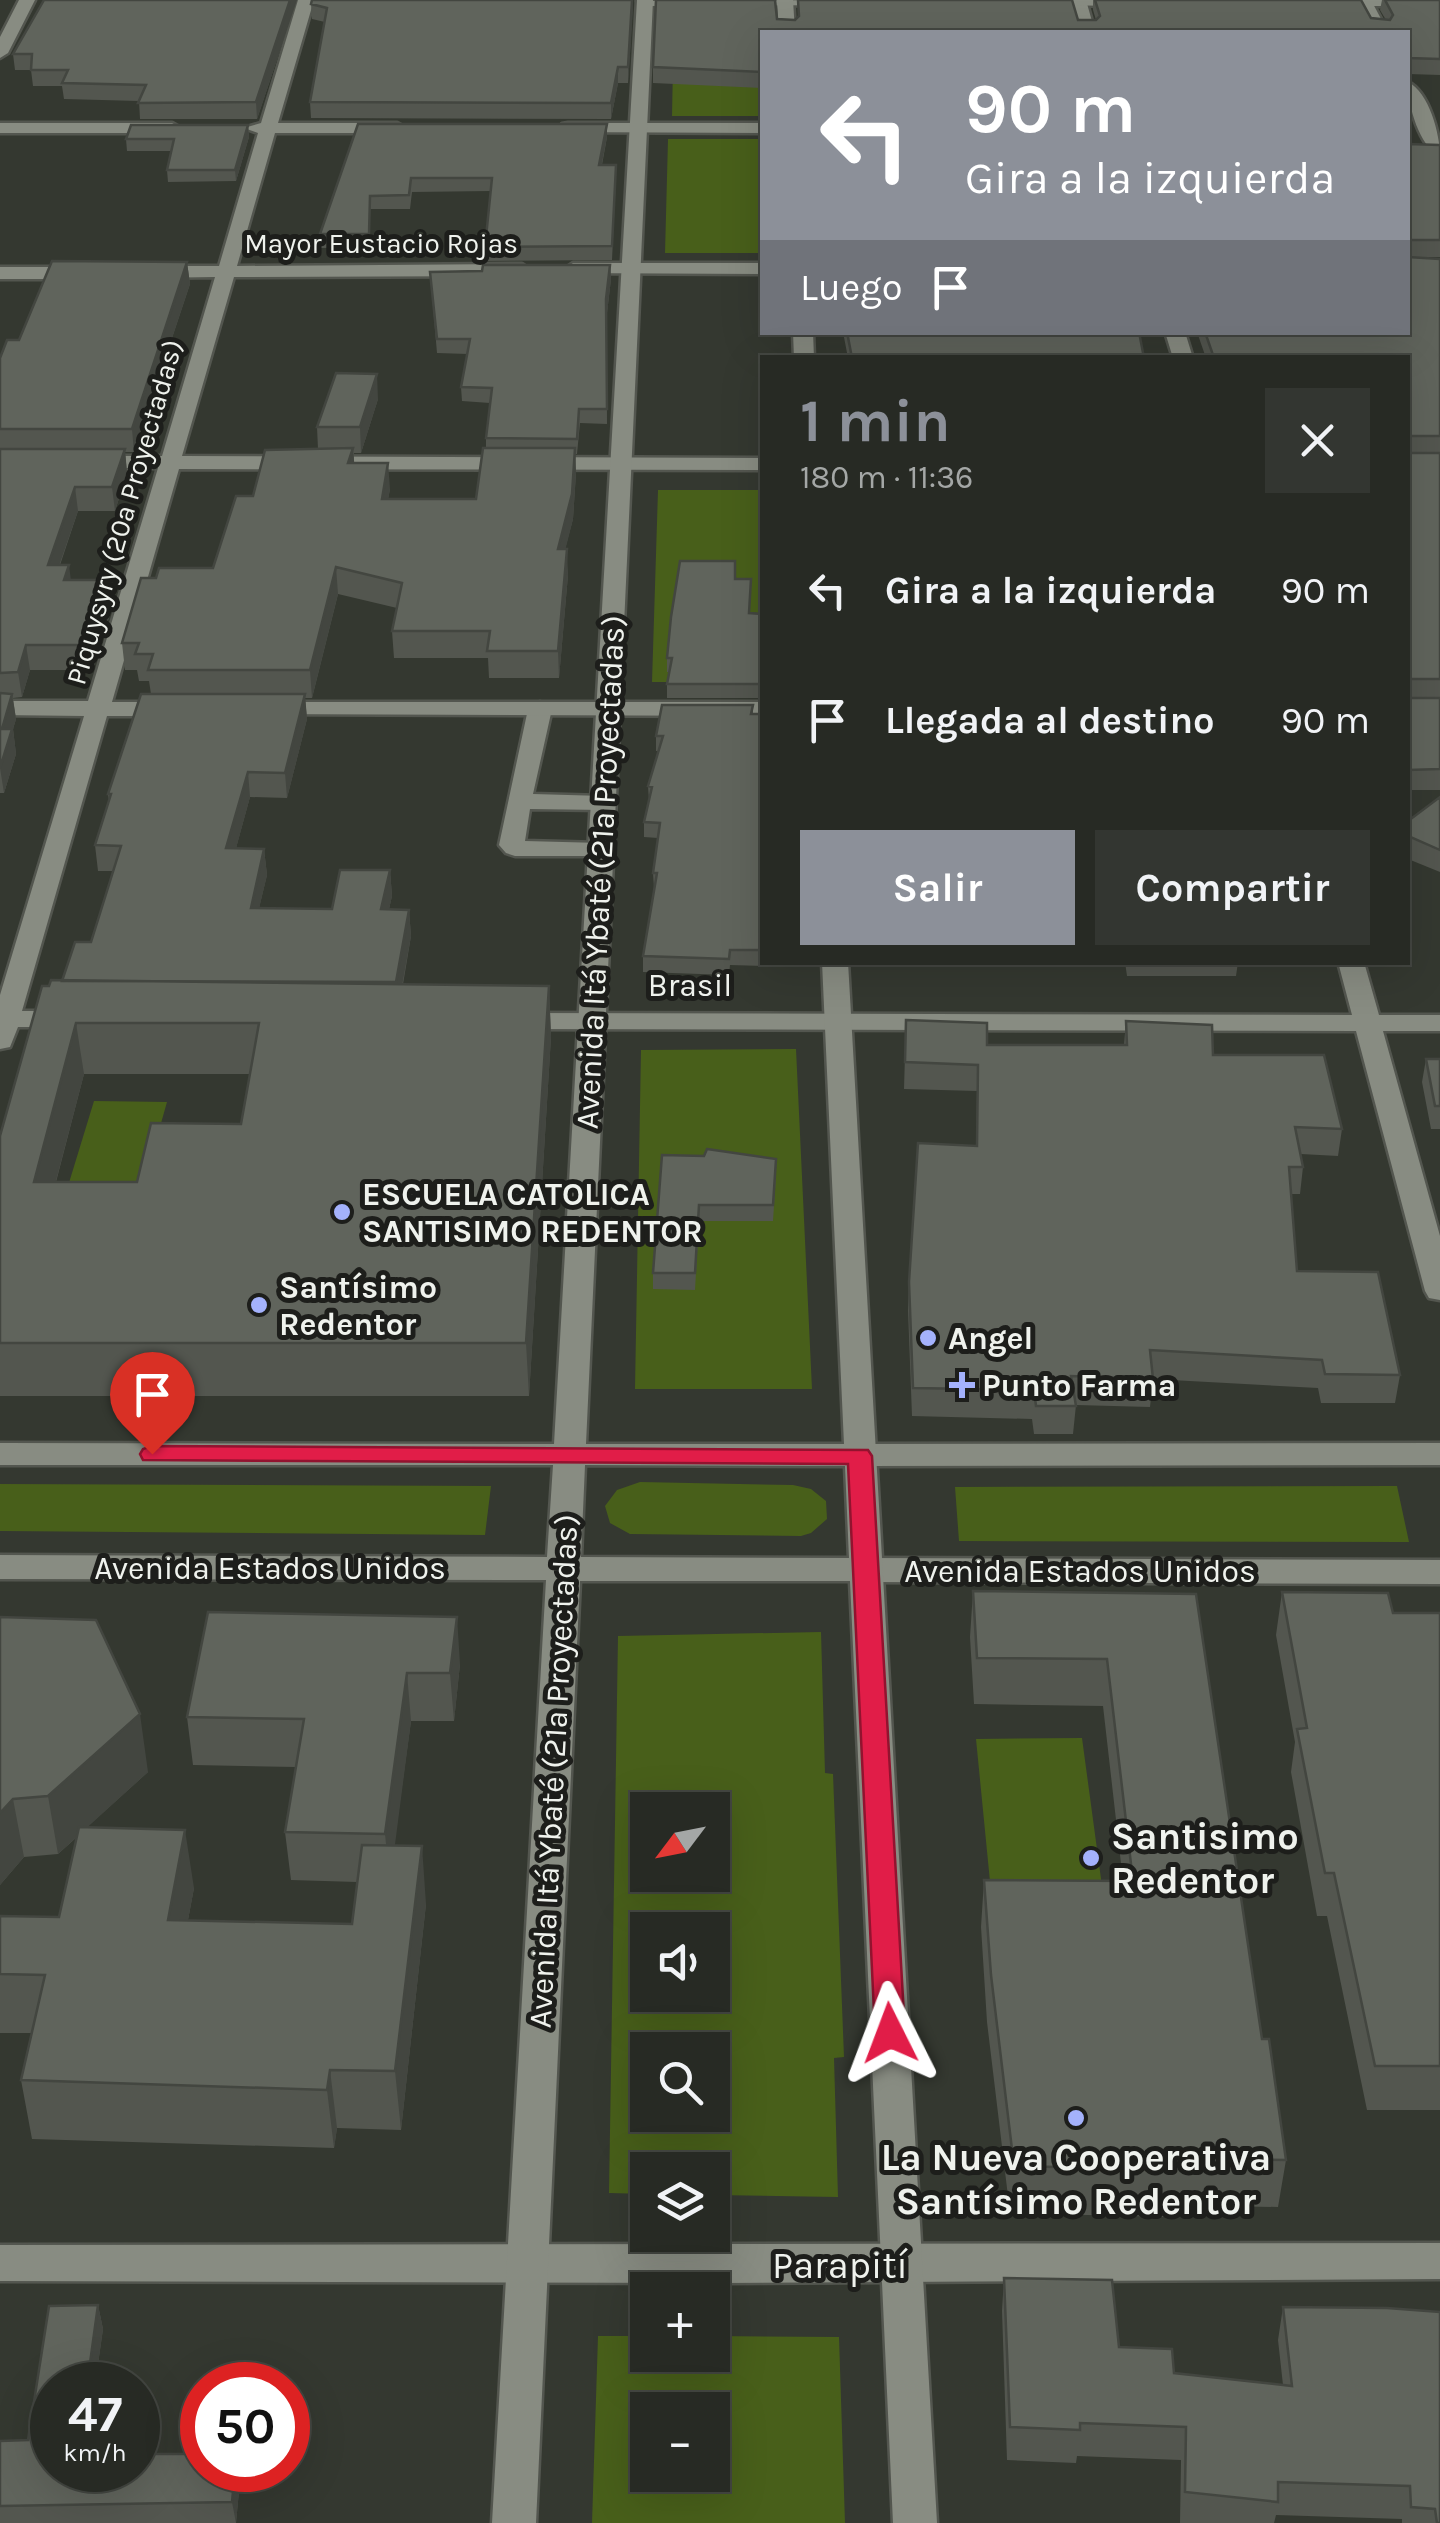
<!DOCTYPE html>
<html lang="es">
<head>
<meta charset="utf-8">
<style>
	body { margin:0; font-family:Karla,sans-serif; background:#333631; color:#f1f3f6; height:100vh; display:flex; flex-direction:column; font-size:38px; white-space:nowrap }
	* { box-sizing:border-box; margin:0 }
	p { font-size:32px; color:#a4a7a6 }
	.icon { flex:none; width:55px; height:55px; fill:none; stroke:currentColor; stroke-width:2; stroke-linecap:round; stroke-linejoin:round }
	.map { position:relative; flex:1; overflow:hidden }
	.details { position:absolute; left:760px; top:355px; width:650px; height:610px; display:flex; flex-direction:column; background:#272a24; border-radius:0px; box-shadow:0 10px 40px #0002,0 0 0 2px #434641 }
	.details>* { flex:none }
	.banner { position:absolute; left:760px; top:30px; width:650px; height:305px; border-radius:0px; box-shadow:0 10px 40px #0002,0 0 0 2px #434641; background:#8c9099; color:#fff; overflow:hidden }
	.needle { width:65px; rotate:238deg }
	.fabs { position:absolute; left:630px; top:1792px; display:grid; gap:20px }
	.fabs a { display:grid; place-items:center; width:100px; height:100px; border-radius:0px; background:#272a24; box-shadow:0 10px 40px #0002,0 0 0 2px #434641; font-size:50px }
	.speed { position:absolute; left:30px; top:2362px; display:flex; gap:20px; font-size:50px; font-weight:700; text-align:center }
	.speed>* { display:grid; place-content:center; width:130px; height:130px; border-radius:50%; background:#272a24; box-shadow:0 10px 40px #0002,0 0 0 2px #434641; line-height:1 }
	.speed small { font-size:25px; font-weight:400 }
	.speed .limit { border:15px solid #d22; background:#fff; color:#111 }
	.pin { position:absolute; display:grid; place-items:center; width:85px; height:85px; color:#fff; margin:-102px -42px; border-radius:50% 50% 50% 0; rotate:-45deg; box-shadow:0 0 10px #0007 }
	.pin .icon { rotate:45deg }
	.me { position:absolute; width:110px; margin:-55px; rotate:357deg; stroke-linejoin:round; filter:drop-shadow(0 0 8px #0008) }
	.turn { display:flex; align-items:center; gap:35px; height:210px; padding:0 40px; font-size:45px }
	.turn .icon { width:130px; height:130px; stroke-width:2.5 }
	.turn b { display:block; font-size:70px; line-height:85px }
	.then { display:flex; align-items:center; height:95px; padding:0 40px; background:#0003; gap:20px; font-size:38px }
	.round { display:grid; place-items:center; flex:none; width:105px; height:105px; border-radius:0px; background:#333631 }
	.headline { display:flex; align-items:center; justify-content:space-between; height:170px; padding:0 40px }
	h1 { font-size:60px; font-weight:700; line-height:75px; color:#8c9099 }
	.primary-button { display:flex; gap:20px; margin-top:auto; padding:20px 40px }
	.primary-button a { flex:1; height:115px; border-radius:0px; background:#8c9099; color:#fff; font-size:40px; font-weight:700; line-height:115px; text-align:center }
	.primary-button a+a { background:#333631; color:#f1f3f6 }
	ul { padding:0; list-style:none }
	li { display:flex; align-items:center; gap:30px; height:130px; padding:0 40px }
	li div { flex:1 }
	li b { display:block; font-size:38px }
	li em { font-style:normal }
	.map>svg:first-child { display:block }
	.green { fill:#485f1a; fill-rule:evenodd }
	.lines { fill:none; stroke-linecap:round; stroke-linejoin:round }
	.service-casing { stroke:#53564f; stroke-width:5 }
	.minor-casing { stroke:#53564f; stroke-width:5 }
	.tertiary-casing { stroke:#53564f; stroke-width:5 }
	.secondary-casing { stroke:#53564f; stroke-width:5 }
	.service { fill:#888c82; fill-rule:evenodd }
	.minor { fill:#888c82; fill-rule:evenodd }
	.tertiary { fill:#888c82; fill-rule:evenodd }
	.secondary { fill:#888c82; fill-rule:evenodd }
	.wall { fill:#53564f; fill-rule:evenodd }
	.shaded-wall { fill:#434640 }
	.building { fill:#60645c; stroke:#434640; stroke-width:2.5; fill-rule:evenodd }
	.route { fill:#e11d48; stroke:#92132f; stroke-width:2.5 }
	.poi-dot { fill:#a4b2fc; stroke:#1d1e1b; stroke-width:4 }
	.labels { text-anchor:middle; stroke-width:10; stroke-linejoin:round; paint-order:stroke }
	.far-street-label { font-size:28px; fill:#eff2ed; stroke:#1d1e1b }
	.street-label { font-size:32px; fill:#eff2ed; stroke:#1d1e1b }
	.poi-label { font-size:32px; font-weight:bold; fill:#eff2ed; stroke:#1d1e1b; text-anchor:start }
	.near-poi-label { font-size:38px; font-weight:bold; fill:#eff2ed; stroke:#1d1e1b; text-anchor:start }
	.near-street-label { font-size:38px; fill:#eff2ed; stroke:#1d1e1b }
</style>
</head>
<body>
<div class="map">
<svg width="1440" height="2523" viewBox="0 0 1440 2523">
	<rect width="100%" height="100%" fill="#343830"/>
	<path class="green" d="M674,12L759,13L762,116H672Z
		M668,139H762V253H665Z
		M658,490H762V682H652Z
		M796,1049L812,1389H635L641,1050Z
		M94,1101L167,1102L143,1187L68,1186Z
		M640,1482L793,1485L811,1489L826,1501L827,1519L811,1533L801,1536L630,1534L610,1523L605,1506L617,1490Z
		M0,1484L491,1486L485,1535L0,1531Z
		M1397,1486L1409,1542L959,1541L955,1487Z
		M821,1632L825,1773L833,1774L844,2057L834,2058L838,2197L713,2195L712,2170H648L647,2194L609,2193L618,1636ZM712,1810V1875H648V1810ZM712,1930V1995H648V1930ZM648,2050H712V2115H648Z
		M1082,1738L1104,1901L992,1902L976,1739Z
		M598,2336H647L648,2355H712L713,2336L839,2337L845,2523H592ZM712,2410V2475H648V2410Z"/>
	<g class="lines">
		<g class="service-casing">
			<path id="service" d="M540,702L552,709L533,794L603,796L615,803L603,810L530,809L525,841L601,843L614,851L610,856H515L506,853L499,845L528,709Z"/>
		</g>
		<g class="minor-casing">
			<path id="minor" d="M19,0H35L8,53L0,58V37Z
				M298,0H314L278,123H397L406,128L397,133H275L237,266L522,264L531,270L522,276L234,277L182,456L762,458V470L179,469L112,702H175L187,709L175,716H107L22,1011H72L86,1019L72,1027H18L10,1047L0,1049V995L84,716L0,715V701H88L158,468H88L78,462L88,456H162L215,277L148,278L139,272L148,266H219L258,133L244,128L261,123Z
				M1070,0H1086L1095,32H1079Z
				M1355,0H1371L1388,32H1372Z
				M1408,82C1429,92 1440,134 1440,156C1419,147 1407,103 1408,82Z
				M0,123H172L181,128L172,133H0Z
				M568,123H762V133L562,132V124Z
				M573,263H762V274L566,273L564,269Z
				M0,267H87L96,273L87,279H0Z
				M1165,332H1185L1193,358H1173Z
				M266,702H762V716L258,714L254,709Z
				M1338,962H1364L1379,1015H1440V1031H1383L1440,1236V1300L1429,1298L1425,1291L1356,1031L513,1029L499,1021L513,1013L1352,1015Z
				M1440,1443V1465L860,1466L849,1463L844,1455L849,1447L860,1444Z
				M866,1558L1440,1560V1584L866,1582L854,1578L849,1570L854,1562Z
				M1440,2243V2279L723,2283L0,2281V2245Z"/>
		</g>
		<g class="tertiary-casing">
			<path id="tertiary" d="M845,0L837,5L645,6L637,1Z
				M1025,0H1139L1140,1L1132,6L1033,5Z
				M1316,0H1440V6H1323Z"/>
		</g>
		<g class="secondary-casing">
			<path id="secondary" d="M637,0H653L586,1444H844L822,962H848L937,2523H893L850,1581H580L536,2523H492L546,1580L0,1579V1555L547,1557L553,1465H0V1443L554,1444ZM585,1465L845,1466L849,1558L581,1557Z
				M777,0H793L795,32H779Z
				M793,332H813L814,358H794Z"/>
		</g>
		<use href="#service" class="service"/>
		<use href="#minor" class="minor"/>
		<use href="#tertiary" class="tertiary"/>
		<use href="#secondary" class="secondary"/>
	</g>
	<path class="wall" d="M297,0L257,119H140L139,101L64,99L62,86H33L31,70H15L13,54Z
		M633,0L628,83H618L611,119L311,118L310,102L325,22L312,19L311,4Z
		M798,0L1096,20L1093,10V0L1386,20L1380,10L1382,0H1440V75L1408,74V32H762V88L653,83V67L777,19L795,20L798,17Z
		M358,124H607V137L602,165L616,178L612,260L485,261V247L491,191L412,192L410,209H370V247L321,248L320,234Z
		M248,125L249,137L236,181L168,182L167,170L172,151H127L126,139Z
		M1408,144L1440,145V257H1408L1440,259V790H1408V358H1206L1197,332H1408Z
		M187,262L190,284L134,452H125L127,473L115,511H78L60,565L71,580H110L113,604L93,670H30L22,697L13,698L16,719L13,729L16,754L4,793H0V358L19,340Z
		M610,265L611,279L607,313V424L580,423L577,454H575L576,473L573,519L565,549L568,575L559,678H489L488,658H394L392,631L397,608L338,594L312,698H305L307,719L287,798L250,797L236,848L264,849L267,875L259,908L332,909L390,870L392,896L389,909L409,910L411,936L403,984L549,986L551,1037L529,1396H0V1136L49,986L62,981L91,942L113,871H98L95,845L109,801L108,794L151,694L149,681H139L137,670H125L122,643L156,578L213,568L253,496L318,449L317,427L378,399L361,453H354V463L390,489L388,499H476L486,448V438L490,403L462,401L461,387L468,354L437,353L430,272ZM84,1074H250L241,1124L137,1182H56Z
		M843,332H1139L1144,358H848Z
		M735,579L750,613L762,614L758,698H667V684L669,672H667V658Z
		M753,705V714H762V962H766V966L730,965L729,975L643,972V956L654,888L653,873L658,838L644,837V822L649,801L648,786L659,751H656V736Z
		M1440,797V872L1408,859V821Z
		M1125,962H1238L1236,976H1127Z
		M906,1020L987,1045H1124L1126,1021L1213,1055L1342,1129L1338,1156L1301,1154L1303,1167L1300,1194H1291L1297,1271L1400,1375L1395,1403H1321L1318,1388L1153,1379L1150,1407L1076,1405L1073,1434H1034L1032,1419L912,1416L908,1310L909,1282L976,1146L977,1091L904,1089Z
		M1426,1059H1440V1129H1431L1422,1082Z
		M662,1155L776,1175L773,1221H699L695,1290L653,1289V1273Z
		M973,1591L1196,1594L1262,2039L1286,2160L1278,2207L1169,2205L1168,2217L1010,2213L987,2022L981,1927L984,1880L1123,1881L1103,1706L974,1704L970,1637Z
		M1282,1592L1393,1613H1440V2110H1367L1327,1916H1317L1291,1772L1295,1742L1276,1635Z
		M208,1612L460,1664L454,1721H411L394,1845L426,1904L401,2130L337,2128L334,2148L32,2139L21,2080L32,2033H0V1916L59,1917L77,1837L58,1854L24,1857L0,1885V1617L148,1772L87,1827L194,1888L188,1920L352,1924L357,1882L291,1880L285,1832L296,1767L193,1765L187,1717Z
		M1004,2278L1119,2347L1174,2373L1283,2385L1278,2340L1283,2307L1387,2308L1440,2523H1402V2519L1276,2515L1274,2523H1180L1181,2460L1077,2456L1076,2463L1007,2460L1002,2311Z
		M98,2305L103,2329L95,2385H52V2470H138V2454H184L191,2391H202V2470H241L236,2523H0V2441L28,2440L49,2306Z"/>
	<path class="shaded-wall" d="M290,0H297L257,119L256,102Z
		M632,0L633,10L628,83V67Z
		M618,67V83L611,119V103Z
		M607,124V137L599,178V165Z
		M248,125L249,137L236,181L235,170Z
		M187,262L190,284L134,452L132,429Z
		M610,265L611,279L607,313V424L606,299Z
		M377,374L378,399L361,453L360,427Z
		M353,448L355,473L348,463Z
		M575,448L576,473L573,519L559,575L558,549Z
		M125,449L127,473L115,511L112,487Z
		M388,463L390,489L384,524L382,499Z
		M75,487L78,511L51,589L48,565Z
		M567,549L568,575L559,678L558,651Z
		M69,565L72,589L64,580Z
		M336,567L338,594L312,698L310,670Z
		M110,580L113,604L93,670L90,645Z
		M26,645L30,670L22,697L18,672Z
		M762,668V682L758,698L759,684Z
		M12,694L16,719L13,729L16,754L4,793L0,768L2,729Z
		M305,694L307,719L287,798L285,773Z
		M248,772L250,797L229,874L226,848Z
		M264,849L267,875L253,934L251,908Z
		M390,870L392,896L383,935L381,909Z
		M409,910L411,936L398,1008L396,982Z
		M549,986L551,1037L529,1396L526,1343Z
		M76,1023L84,1074L42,1234L34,1182Z
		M457,1617L460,1664L454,1721L450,1673Z
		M407,1673L411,1721L390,1883L385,1834Z
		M140,1714L148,1772L58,1854L48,1796Z
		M13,1799L24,1857L0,1885V1813Z
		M185,1830L194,1888L177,1978L168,1920Z
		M422,1846L426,1904L401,2130L395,2071Z
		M330,2070L337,2128L334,2148L327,2090Z
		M98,2305L103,2329L95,2385H87Z
		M235,2470H241L236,2523L232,2502Z"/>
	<path class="building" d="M44,0H290L256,102L138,103L146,85L62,83L68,70H31L32,54H13Z
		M312,0H632L628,67H618L611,103L310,102L327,8L311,4Z
		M656,0H775L777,19L795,20L799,16L798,0H1072L1078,20H1096L1100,16L1095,0H1361L1371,18L1390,20L1393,15L1385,0H1440V59L1408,58V32H762V72L653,67Z
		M358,124H607L599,165H616L612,246L485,247L492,178H411L409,195L370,196L369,234H320Z
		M131,125H248L235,170H167L174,139H126Z
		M1408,144L1440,145V240H1410L1408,243Z
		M1408,257L1440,259V436H1408V453H1440V679H1408V698H1440V769L1408,770V358H1214L1205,332H1408Z
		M52,261L187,262L132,429H0V358L7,340H19Z
		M483,265H610L606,299L607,409H579L577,439L486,438L492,388L461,387L470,339H437L430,272L482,271Z
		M847,332H1139L1144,358H852Z
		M336,373L377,374L360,427H317Z
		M353,448L348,463H388L382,499H476L483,448H575L572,494L558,549H567L558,651H487L490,631H392L402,583L336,567L310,670H148L153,654H135L139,643H122L141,578H156L159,568H213L236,496H253L265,450Z
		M0,449H125L112,487H75L48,565H69L64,580H110L90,645H26L18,672L0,673Z
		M680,561H735V579H751L749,613L762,614V668L759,684H667L672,658H667L671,617Z
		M0,693L12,694L2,729H12L0,768Z
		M141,694H305L285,773L248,772L226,848L264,849L251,908L332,909L340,870H390L381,909L409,910L396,982L62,981L75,942H91L121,846L95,845L111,794H108Z
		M662,705H753L751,714H762V950H730L729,959L643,956L657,873H653L660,823L644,822L652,787L648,786L663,736H656Z
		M1440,797V850L1408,836V821Z
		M51,980L549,986L526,1343H0V1136L42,986H49ZM76,1023H259L241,1124L151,1123L137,1182H34Z
		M906,1020L987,1023V1045H1127L1126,1021L1212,1025L1213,1055H1324L1342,1129L1295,1127L1303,1167H1289L1297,1271L1378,1272L1400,1375L1325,1374L1322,1360L1150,1350L1153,1379L1071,1376L1076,1406H1036L1034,1390L913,1388L909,1282L918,1143L977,1146L978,1065L905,1062Z
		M1426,1059H1440V1106H1435Z
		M707,1149L776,1159L773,1205H699L695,1273H653L662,1155L704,1156Z
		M973,1591L1196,1594L1262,2039H1269L1286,2160L1172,2158L1174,2170L1014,2166L991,1975L984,1880L1133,1881L1107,1659L977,1658Z
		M1282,1592L1388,1593L1393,1613H1440V2066H1375L1334,1873H1325L1297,1729L1307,1728Z
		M208,1612L457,1617L450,1673H407L385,1834L285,1832L304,1719L187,1717Z
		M0,1617L96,1620L140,1714L48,1796L13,1799L0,1813Z
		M79,1827L185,1830L168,1920L352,1924L362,1845L422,1846L395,2071L330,2070L327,2090L21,2080L45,1975L0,1974V1916L59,1917Z
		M1004,2278L1112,2280L1119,2347L1172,2349L1174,2373L1292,2386L1283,2307L1387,2308L1440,2312V2523H1437L1435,2509L1411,2507L1410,2486L1278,2482V2502L1185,2492L1186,2427L1080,2423V2430L1010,2427Z
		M98,2305L87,2385H52V2470H138V2454H184L191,2391H202V2470H235L232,2502L0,2506V2441L28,2440L49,2306Z"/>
	<path class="route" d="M152,1446L868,1450L872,1456L905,2033L900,2041L890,2044L880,2041L875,2033L848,1464L143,1460L140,1454L143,1449Z"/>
	<g class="poi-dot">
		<circle cx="342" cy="1212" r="10"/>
		<circle cx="259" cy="1305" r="10"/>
		<circle cx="928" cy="1338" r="10"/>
		<path d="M957 1370h10v10h10v10h-10v10h-10v-10h-10v-10h10z"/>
		<circle cx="1091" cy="1858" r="10"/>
		<circle cx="1076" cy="2118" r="10"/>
	</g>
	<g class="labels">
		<g class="far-street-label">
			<text x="381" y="253">Mayor Eustacio Rojas</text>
			<text transform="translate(124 512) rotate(-74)" y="10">Piquysyry (20ª Proyectadas)</text>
		</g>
		<g class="street-label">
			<text transform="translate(600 872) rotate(-87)" y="11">Avenida Itá Ybaté (21ª Proyectadas)</text>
			<text x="690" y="996">Brasil</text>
			<text x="270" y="1579">Avenida Estados Unidos</text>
			<text x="1080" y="1582">Avenida Estados Unidos</text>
			<text transform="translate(553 1771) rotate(-87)" y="11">Avenida Itá Ybaté (21ª Proyectadas)</text>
		</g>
		<g class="poi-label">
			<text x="362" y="1205">ESCUELA CATOLICA<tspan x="362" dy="37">SANTISIMO REDENTOR</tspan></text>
			<text x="279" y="1298">Santísimo<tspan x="279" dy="37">Redentor</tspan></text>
			<text x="948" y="1349">Angel</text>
			<text x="982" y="1396">Punto Farma</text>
		</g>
		<g class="near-poi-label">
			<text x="1111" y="1849">Santisimo<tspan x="1111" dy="44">Redentor</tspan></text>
			<text x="1076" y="2170" text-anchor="middle">La Nueva Cooperativa<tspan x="1076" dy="44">Santísimo Redentor</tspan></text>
		</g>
		<g class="near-street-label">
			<text x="840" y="2278">Parapití</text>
		</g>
	</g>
</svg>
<div class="fabs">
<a><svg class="needle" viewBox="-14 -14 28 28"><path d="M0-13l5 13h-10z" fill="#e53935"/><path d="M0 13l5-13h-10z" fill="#a4a7a6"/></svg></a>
<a><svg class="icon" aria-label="sound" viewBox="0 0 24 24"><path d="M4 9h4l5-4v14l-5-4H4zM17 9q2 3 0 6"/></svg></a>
<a><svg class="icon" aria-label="search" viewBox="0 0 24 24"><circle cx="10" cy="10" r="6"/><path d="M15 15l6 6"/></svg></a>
<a><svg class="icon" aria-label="layers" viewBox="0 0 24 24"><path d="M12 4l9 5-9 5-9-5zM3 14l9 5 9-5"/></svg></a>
<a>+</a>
<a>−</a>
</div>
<div class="speed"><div>47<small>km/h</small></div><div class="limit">50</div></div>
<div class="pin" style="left:152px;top:1454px;background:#d93025"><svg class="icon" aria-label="arrive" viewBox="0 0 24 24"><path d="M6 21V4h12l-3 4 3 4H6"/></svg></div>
<svg class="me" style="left:890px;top:2033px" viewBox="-20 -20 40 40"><path d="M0-17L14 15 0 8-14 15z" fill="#e11d48" stroke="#fff" stroke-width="4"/></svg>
<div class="banner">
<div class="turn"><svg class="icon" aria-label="left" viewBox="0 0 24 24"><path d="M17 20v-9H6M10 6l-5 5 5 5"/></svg><div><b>90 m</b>Gira a la izquierda</div></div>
<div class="then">Luego<svg class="icon" aria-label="arrive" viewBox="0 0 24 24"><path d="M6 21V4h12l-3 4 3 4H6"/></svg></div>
</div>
<section class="details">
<div class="headline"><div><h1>1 min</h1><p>180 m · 11:36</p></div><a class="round"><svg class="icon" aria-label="close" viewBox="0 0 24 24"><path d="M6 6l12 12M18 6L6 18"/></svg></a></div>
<ul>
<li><svg class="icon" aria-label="left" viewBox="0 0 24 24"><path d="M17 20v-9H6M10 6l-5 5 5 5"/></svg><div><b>Gira a la izquierda</b></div><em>90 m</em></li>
<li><svg class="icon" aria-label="arrive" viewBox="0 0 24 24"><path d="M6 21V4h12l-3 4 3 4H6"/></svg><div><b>Llegada al destino</b></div><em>90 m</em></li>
</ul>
<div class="primary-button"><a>Salir</a><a>Compartir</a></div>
</section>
</div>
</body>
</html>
